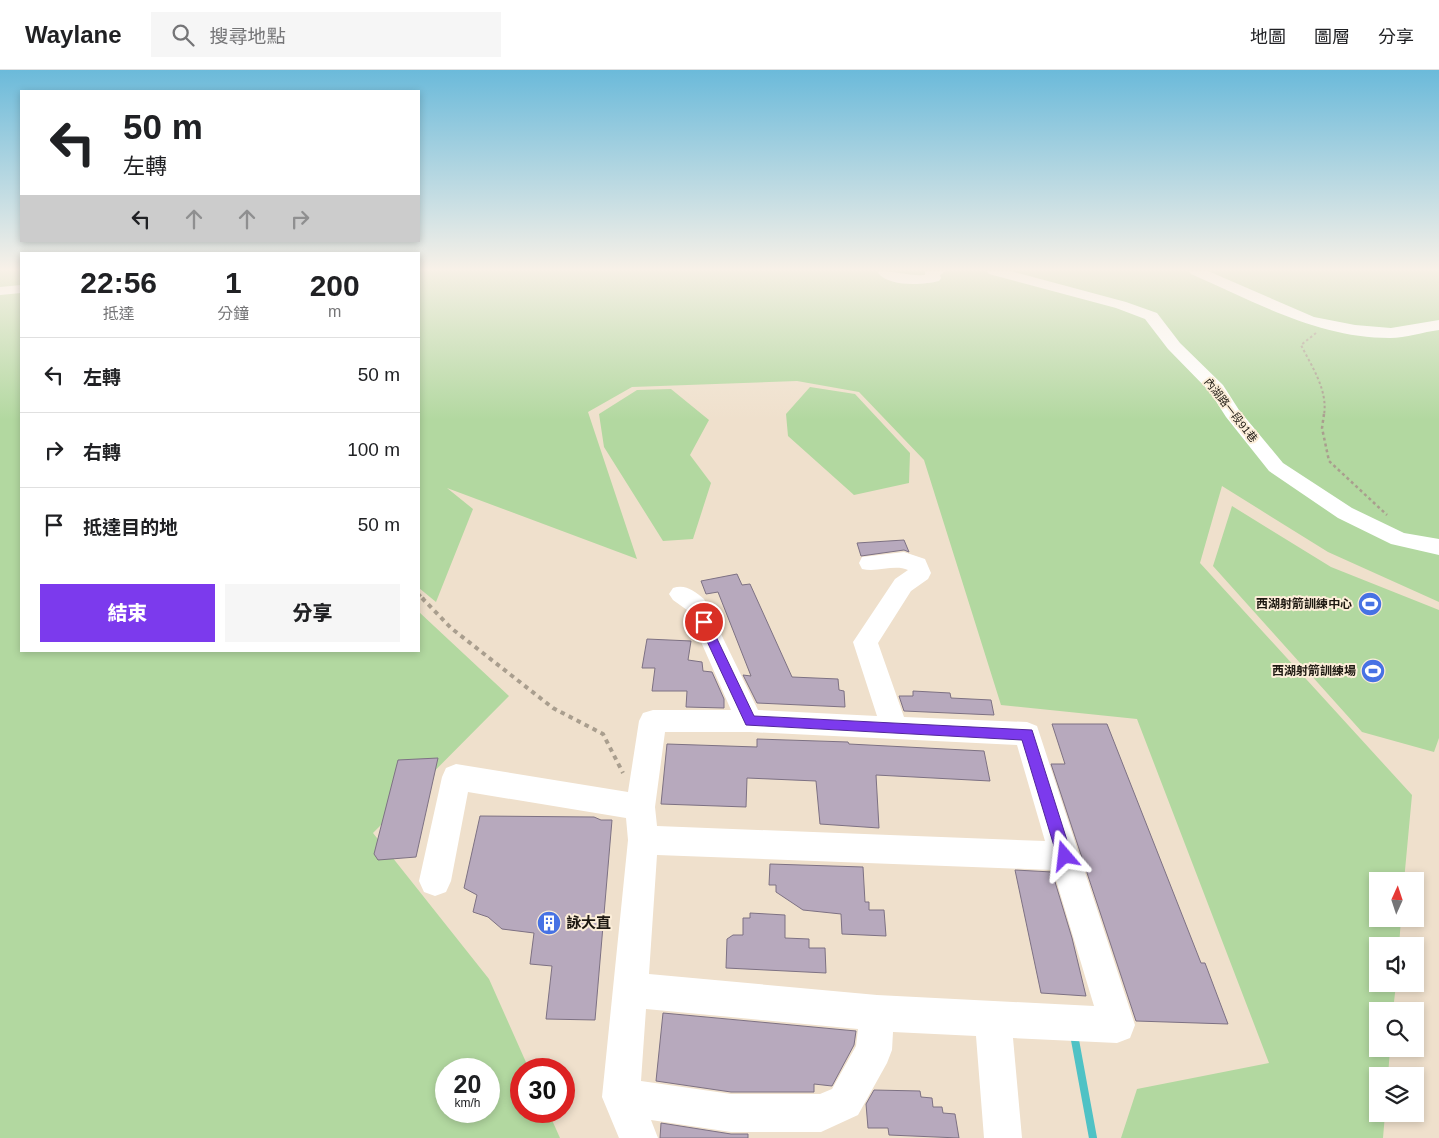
<!DOCTYPE html>
<html lang="zh-TW">
<head>
<meta charset="utf-8">
<style>
	body { margin:0; font-family:Helvetica,"Noto Sans TC",sans-serif; background:#f6f6f6; color:#202124; height:100vh; display:flex; flex-direction:column; font-size:19px; white-space:nowrap }
	* { box-sizing:border-box; margin:0 }
	p { font-size:16px; color:#757577 }
	.icon { flex:none; width:28px; height:28px; fill:none; stroke:currentColor; stroke-width:2; stroke-linecap:round; stroke-linejoin:round }
	.map { position:relative; flex:1; overflow:hidden }
	.side { position:absolute; left:20px; top:182px; width:400px; height:400px; display:flex; flex-direction:column; background:#fff; border-radius:0px; box-shadow:0 2px 8px #0003 }
	.side>* { flex:none }
	.hud { position:absolute; left:20px; top:20px; width:400px; height:152px; border-radius:0px; box-shadow:0 2px 8px #0003; background:#fff; color:#202124; overflow:hidden }
	.needle { width:32px; rotate:3deg }
	.controls { position:absolute; left:1369px; top:802px; display:grid; gap:10px }
	.controls a { display:grid; place-items:center; width:55px; height:55px; border-radius:0px; background:#fff; box-shadow:0 2px 8px #0003; font-size:25px }
	.speed { position:absolute; left:435px; top:988px; display:flex; gap:10px; font-size:25px; font-weight:700; text-align:center }
	.speed>* { display:grid; place-content:center; width:65px; height:65px; border-radius:50%; background:#fff; box-shadow:0 2px 8px #0003; line-height:1 }
	.speed small { font-size:12px; font-weight:400 }
	.speed .limit { border:8px solid #d22; background:#fff; color:#111 }
	.pin { position:absolute; display:grid; place-items:center; width:42px; height:42px; color:#fff; margin:-21px; border:2px solid #fff; border-radius:50%; box-shadow:0 1px 5px #0007 }
	.me { position:absolute; width:55px; margin:-28px; rotate:343deg; stroke-linejoin:round; filter:drop-shadow(0 0 4px #0008) }
	.turn { display:flex; align-items:center; gap:18px; height:105px; padding:0 20px; font-size:22px }
	.turn .icon { width:65px; height:65px; stroke-width:2.5 }
	.turn b { display:block; font-size:35px; line-height:42px }
	.lanes { display:flex; align-items:center; height:48px; padding:0 20px; background:#0003; justify-content:center; gap:25px; direction:ltr }
	.lanes .off { opacity:.35 }
	.eta { display:flex; justify-content:space-evenly; align-items:center; height:85px; text-align:center }
	.eta b { font-size:30px; font-weight:800; line-height:35px }
	.action { display:flex; gap:10px; margin-top:auto; padding:10px 20px }
	.action a { flex:1; height:58px; border-radius:0px; background:#7c3aed; color:#fff; font-size:20px; font-weight:800; line-height:58px; text-align:center }
	.action a+a { background:#f6f6f6; color:#202124 }
	ul { padding:0; list-style:none }
	li { display:flex; align-items:center; gap:15px; height:75px; padding:0 20px; border-top:1px solid #e0e0e0 }
	li div { flex:1 }
	li b { display:block; font-size:19px }
	li em { font-style:normal }
	header { display:flex; align-items:center; gap:30px; box-sizing:border-box; height:70px; padding:0 25px; background:#fff; border-bottom:1px solid #e0e0e0 }
	header strong { font-size:24px }
	nav { display:flex; gap:28px; margin-inline-start:auto; font-size:18px }
	.search { width:350px; height:45px; background:#f6f6f6; display:flex; align-items:center; gap:12px; box-sizing:border-box; padding:0 18px; border-radius:0px; color:#757577; font-size:19px }
	.map>svg:first-child { display:block }
	.green { fill:#b2d8a0; fill-rule:evenodd }
	.lines { fill:none; stroke-linecap:round; stroke-linejoin:round }
	.stream { stroke:#4fc2c5; stroke-width:8 }
	.building { fill:#b7a9bd; stroke:#7d7183 }
	.path-far2 { stroke:#a99e8e; stroke-width:2; stroke-dasharray:2.5 2.5; stroke-linecap:butt }
	.path-far1 { stroke:#a99e8e; stroke-width:2.5; stroke-dasharray:3 3; stroke-linecap:butt }
	.path { stroke:#a99e8e; stroke-width:4; stroke-dasharray:4.5 4.5; stroke-linecap:butt }
	.minor { fill:#fff; fill-rule:evenodd }
	.route { fill:#7c3aed; stroke:#51269a }
	.labels { text-anchor:middle; stroke-width:4; stroke-linejoin:round; paint-order:stroke }
	.far-street-label { font-size:11px; fill:#1d1811; stroke:#fceed9 }
	.poi-label { font-size:12px; font-weight:bold; fill:#1d1811; stroke:#fceed9; text-anchor:end }
	.near-poi-label { font-size:15px; font-weight:bold; fill:#1d1811; stroke:#fceed9; text-anchor:start }
</style>
</head>
<body>
<header>
<strong>Waylane</strong>
<div class="search"><svg class="icon" aria-label="search" viewBox="0 0 24 24"><circle cx="10" cy="10" r="6"/><path d="M15 15l6 6"/></svg>搜尋地點</div>
<nav><a>地圖</a><a>圖層</a><a>分享</a></nav>
</header>
<div class="map">
<svg width="1439" height="1068" viewBox="0 0 1439 1068">
	<rect width="100%" height="100%" fill="#efe0cc"/>
	<path class="green" d="M0,201H21V581H419V542L509,626L373,763L489,909L529,999H521V1041H548L560,1068H0ZM446,999H489V1041H446Z
		M419,201H1439V532L1328,482L1222,416L1200,493L1412,725L1404,811H1378V849H1401L1399,876H1378V914H1396L1393,941H1378V979H1390L1388,1006H1378V1044H1385L1383,1068H1121L1137,1019L1269,993L1137,649L1001,635L924,390L859,322L797,311L632,317L588,342L637,489L447,418L473,439L436,532L419,518Z
		M810,317L855,324L910,383L909,413L854,425L788,366L786,344Z
		M671,319L709,350L690,385L711,413L693,469L663,471L604,377L599,344L637,320Z
		M1232,436L1331,497L1439,540V668L1434,682L1362,662L1213,496Z"/>
	<g class="lines">
		<path class="stream" d="M1075,970L1093,1068"/>
	</g>
	<path class="building" d="M904,470L909,482L904,480L861,486L857,473Z
		M737,504L742,515L750,514L792,607L838,609L839,620L844,621L845,637L757,633L743,605L751,606L718,522L706,524L701,511Z
		M647,569L691,571L688,590L702,592L703,601L712,602L724,629V638L686,637L687,621H652L655,598H642Z
		M913,621L950,623L951,628L991,630L994,645L904,641L899,626H913Z
		M1052,654H1107L1201,893H1205L1228,954L1136,951L1051,694H1065Z
		M757,669L848,672L849,674L984,681L990,711L876,705L879,758L820,754L816,711L747,708L746,737L661,734L667,674L757,677Z
		M438,688L416,787L378,790L374,784L398,690Z
		M480,746L594,747L601,750H612L595,950L546,949L552,896L530,894L534,863L502,859L488,847L473,842L477,825L464,818Z
		M770,794L863,797L865,832H869V840H884L886,866L842,864L841,844L803,840L776,822V815H769Z
		M1015,800L1052,802L1072,868L1086,926L1041,923Z
		M750,843L785,845V868L809,869V878H825L826,903L726,898L727,869L733,865H743V848H750Z
		M663,943L856,961L854,975L832,1016L814,1014V1022H731L656,1011Z
		M874,1020L920,1021L921,1027L932,1028L933,1037H942L943,1043L955,1044L959,1068L889,1065L888,1058H868L866,1034Z
		M661,1053L731,1064H748V1068H660Z"/>
	<g class="lines">
		<path class="path-far2" d="M1316,263L1301,275C1312,297 1328,320 1324,345"/>
		<path class="path-far1" d="M1324,344L1322,358L1329,391L1387,445
			M419,524L424,529"/>
		<path class="path" d="M422,528L451,558L553,638L603,664L623,703"/>
		<path class="minor" d="M879,201C895,201 908,206 925,205V201H945L940,205L941,208L939,211C923,215 889,217 878,203Z
			M987,201H1010L1126,232L1157,243L1180,273L1223,315L1239,340L1283,393L1352,438L1404,463L1439,469V485L1391,474L1338,448L1269,401L1226,347L1210,322L1168,279L1145,249L1116,238L989,204Z
			M1189,201H1208L1314,247L1355,255L1391,258L1439,250V260C1423,262 1406,268 1390,268C1318,268 1255,232 1191,204Z
			M21,215V223L0,225V217Z
			M904,482L925,489L931,503L928,509L911,521L878,573L904,647L1027,652L1037,656L1135,955L1130,968L1117,973L1013,968L1022,1068H984L976,966L893,962L892,980L887,993L858,1045L821,1062H731L651,1050L658,1068H619L602,1027L628,770L626,748L468,722L451,811L446,822L435,826L424,822L419,811L442,707L446,698L456,694L628,722L639,651L643,643L653,640H731L687,540L673,530L669,524L673,518C686,514 694,521 704,529L758,640L877,646L853,572L895,509L908,500C894,494 877,503 862,499L859,493L862,487ZM665,662H750L1017,675L1045,771L657,756L655,737ZM657,785L1053,800L1094,936L877,925L649,904ZM646,939L858,959L856,976L832,1019L820,1024H731L641,1011Z"/>
	</g>
	<linearGradient id="sky" x2="0" y2="1"><stop stop-color="#6bbada"/><stop offset="0.57" stop-color="#f8f1e8"/><stop offset="1" stop-color="#f8f1e8" stop-opacity="0"/></linearGradient>
	<rect width="1439" height="350" fill="url(#sky)"/>
	<path class="route" d="M704,548L709,552L754,646L1032,660L1072,786L1070,791L1065,793L1059,791L1057,786L1022,670L746,655L698,552Z"/>
	<defs>
		<g id="stadium-disc" transform="scale(1.25)"><circle r="9.5" fill="#4772e4" stroke="#fceed9"/><path d="M0-5a6.5 5 0 1 0 0 10a6.5 5 0 1 0 0-10ZM-3.5-1.8h7v3.6h-7Z" fill="#fff"/></g>
		<g id="building-disc" transform="scale(1.25)"><circle r="9.5" fill="#4772e4" stroke="#fceed9"/><path d="M-4-6H4V6H1V3H-1V6H-4ZM-2.5-4.3h1.7v1.8h-1.7ZM.8-4.3h1.7v1.8H.8ZM-2.5-1h1.7V.8h-1.7ZM.8-1h1.7V.8H.8Z" fill="#fff"/></g>
	</defs>
	<g fill-rule="evenodd">
		<use href="#stadium-disc" x="1370" y="534"/>
		<use href="#stadium-disc" x="1373" y="601"/>
		<use href="#building-disc" x="549" y="853"/>
	</g>
	<g class="labels">
		<g class="far-street-label">
			<text transform="translate(1231 340) rotate(52)" y="4">內湖路一段91巷</text>
		</g>
		<g class="poi-label">
			<text x="1352" y="538">西湖射箭訓練中心</text>
			<text x="1356" y="605">西湖射箭訓練場</text>
		</g>
		<g class="near-poi-label">
			<text x="566" y="858">詠大直</text>
		</g>
	</g>
</svg>
<div class="controls">
<a><svg class="needle" viewBox="-14 -14 28 28"><path d="M0-13l5 13h-10z" fill="#e53935"/><path d="M0 13l5-13h-10z" fill="#757577"/></svg></a>
<a><svg class="icon" aria-label="sound" viewBox="0 0 24 24"><path d="M4 9h4l5-4v14l-5-4H4zM17 9q2 3 0 6"/></svg></a>
<a><svg class="icon" aria-label="search" viewBox="0 0 24 24"><circle cx="10" cy="10" r="6"/><path d="M15 15l6 6"/></svg></a>
<a><svg class="icon" aria-label="layers" viewBox="0 0 24 24"><path d="M12 4l9 5-9 5-9-5zM3 14l9 5 9-5"/></svg></a>
</div>
<div class="speed"><div>20<small>km/h</small></div><div class="limit">30</div></div>
<div class="pin" style="left:704px;top:552px;background:#d93025"><svg class="icon" aria-label="arrive" viewBox="0 0 24 24"><path d="M6 21V4h12l-3 4 3 4H6"/></svg></div>
<svg class="me" style="left:1065px;top:786px" viewBox="-20 -20 40 40"><path d="M0-17L14 15 0 8-14 15z" fill="#7c3aed" stroke="#fff" stroke-width="4"/></svg>
<div class="hud">
<div class="turn"><svg class="icon" aria-label="left" viewBox="0 0 24 24"><path d="M17 20v-9H6M10 6l-5 5 5 5"/></svg><div><b>50 m</b>左轉</div></div>
<div class="lanes"><svg class="icon" aria-label="left" viewBox="0 0 24 24"><path d="M17 20v-9H6M10 6l-5 5 5 5"/></svg><svg class="icon off" aria-label="ahead" viewBox="0 0 24 24"><path d="M12 20V5M6 11l6-6 6 6"/></svg><svg class="icon off" aria-label="ahead" viewBox="0 0 24 24"><path d="M12 20V5M6 11l6-6 6 6"/></svg><svg class="icon off" aria-label="right" viewBox="0 0 24 24"><path d="M7 20v-9h11M14 6l5 5-5 5"/></svg></div>
</div>
<section class="side">
<div class="eta">
<div><b>22:56</b><p>抵達</p></div>
<div><b>1</b><p>分鐘</p></div>
<div><b>200</b><p>m</p></div>
</div>
<ul>
<li><svg class="icon" aria-label="left" viewBox="0 0 24 24"><path d="M17 20v-9H6M10 6l-5 5 5 5"/></svg><div><b>左轉</b></div><em>50 m</em></li>
<li><svg class="icon" aria-label="right" viewBox="0 0 24 24"><path d="M7 20v-9h11M14 6l5 5-5 5"/></svg><div><b>右轉</b></div><em>100 m</em></li>
<li><svg class="icon" aria-label="arrive" viewBox="0 0 24 24"><path d="M6 21V4h12l-3 4 3 4H6"/></svg><div><b>抵達目的地</b></div><em>50 m</em></li>
</ul>
<div class="action"><a>結束</a><a>分享</a></div>
</section>
</div>
</body>
</html>
